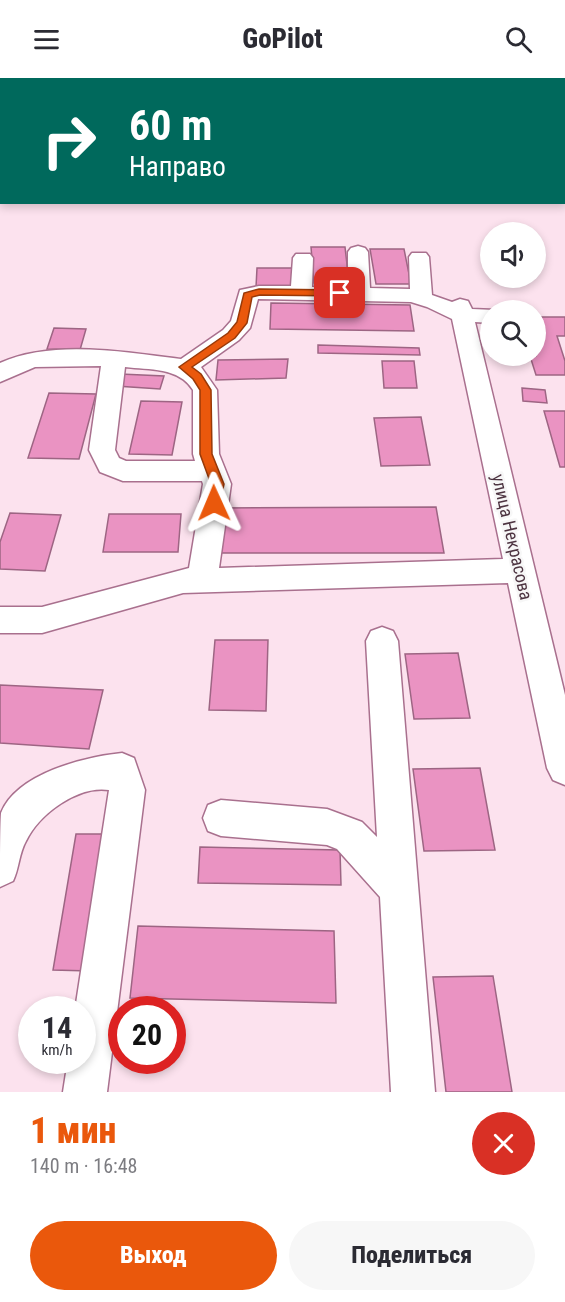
<!DOCTYPE html>
<html lang="ru">
<head>
<meta charset="utf-8">
<style>
	body { margin:0; font-family:"Roboto Condensed",sans-serif; background:#f7f7f7; color:#2b2b33; height:100vh; display:flex; flex-direction:column; font-size:22px; white-space:nowrap }
	* { box-sizing:border-box; margin:0 }
	p { font-size:20px; color:#7c7c81 }
	.icon { flex:none; width:33px; height:33px; fill:none; stroke:currentColor; stroke-width:2; stroke-linecap:round; stroke-linejoin:round }
	.map { position:relative; height:1014px; overflow:hidden }
	.drawer { display:flex; flex-direction:column; background:#fff; flex:1 }
	.drawer>* { flex:none }
	.top-card { position:absolute; left:0px; top:0px; width:566px; height:126px; box-shadow:0 3px 9px #0003; background:#00695c; color:#fff; overflow:hidden }
	.tools { position:absolute; left:480px; top:144px; display:grid; gap:12px }
	.tools a { display:grid; place-items:center; width:66px; height:66px; border-radius:50%; background:#fff; box-shadow:0 3px 9px #0003; font-size:30px }
	.speed { position:absolute; left:18px; top:918px; display:flex; gap:12px; font-size:30px; font-weight:700; text-align:center }
	.speed>* { display:grid; place-content:center; width:78px; height:78px; border-radius:50%; background:#fff; box-shadow:0 3px 9px #0003; line-height:1 }
	.speed small { font-size:15px; font-weight:400 }
	.speed .limit { border:9px solid #d22; background:#fff; color:#111 }
	.pin { position:absolute; display:grid; place-items:center; width:51px; height:51px; color:#fff; margin:-26px; border-radius:12px; box-shadow:0 3px 9px #0006 }
	.me { position:absolute; width:66px; margin:-33px; rotate:359deg; stroke-linejoin:round; filter:drop-shadow(0 0 4px #0008) }
	.turn { display:flex; align-items:center; gap:21px; height:126px; padding:0 30px; font-size:27px }
	.turn .icon { width:78px; height:78px; stroke-width:2.5 }
	.turn b { display:block; font-size:42px; line-height:51px }
	.round { display:grid; place-items:center; flex:none; width:63px; height:63px; border-radius:32px; background:#f7f7f7 }
	.head { display:flex; align-items:center; justify-content:space-between; height:102px; padding:0 30px }
	h1 { font-size:36px; font-weight:800; line-height:45px; color:#ea580c }
	.button { display:flex; gap:12px; margin-top:auto; padding:12px 30px }
	.button a { flex:1; height:69px; border-radius:36px; background:#ea580c; color:#fff; font-size:24px; font-weight:800; line-height:69px; text-align:center }
	.button a+a { background:#f7f7f7; color:#2b2b33 }
	header { display:flex; justify-content:space-between; align-items:center; height:78px; padding:0 30px; background:#fff; font-size:27px; font-weight:800 }
	.map>svg:first-child { display:block }
	.building { fill:#ea93c2; stroke:#9d6583; stroke-width:1.5 }
	.lines { fill:none; stroke-linecap:round; stroke-linejoin:round }
	.minor-casing { stroke:#a9708e; stroke-width:3 }
	.minor { fill:#fff; fill-rule:evenodd }
	.route { fill:#ea580c; stroke:#983908; stroke-width:1.5 }
	.labels { text-anchor:middle; stroke-width:5; stroke-linejoin:round; paint-order:stroke }
	.street-label { font-size:18px; fill:#4d3441; stroke:#f7f7f7 }
</style>
</head>
<body>
<header><svg class="icon" aria-label="menu" viewBox="0 0 24 24"><path d="M4 6h16M4 12h16M4 18h16"/></svg>GoPilot<svg class="icon" aria-label="search" viewBox="0 0 24 24"><circle cx="10" cy="10" r="6"/><path d="M15 15l6 6"/></svg></header>
<div class="map">
<svg width="565" height="1014" viewBox="0 0 565 1014">
	<rect width="100%" height="100%" fill="#fce2ee"/>
	<path class="building" d="M311,169H345L349,204L314,205Z
		M370,171H404L411,206H376Z
		M257,190H292L293,208L256,209Z
		M271,225L410,227L414,253L270,251Z
		M536,239H565V258H557L565,283V297H536L530,278H536Z
		M54,250L86,251L80,272L47,271Z
		M318,267L419,270L420,277L318,275Z
		M288,281L286,300L216,302L218,282Z
		M382,283H414L417,310H384Z
		M120,296L164,298L160,311L116,308Z
		M522,310L545,312L547,325L523,323Z
		M49,315L96,316L79,381L28,380Z
		M141,323L182,324L172,377L129,376Z
		M544,333H565V389H560Z
		M421,339L430,387L381,388L374,340Z
		M436,429L444,475H217L220,430Z
		M10,435L61,437L45,493L0,491V464Z
		M109,436H181L178,474H103Z
		M215,562H268L266,633L209,632Z
		M458,575L470,640L414,641L405,576Z
		M0,607L103,612L89,671L0,665Z
		M480,690L495,772L424,773L413,691Z
		M76,756H109L90,893L53,892Z
		M200,769L340,772L341,807L198,805Z
		M138,848L334,853L336,925L130,920Z
		M493,898L512,1014H446L433,899Z"/>
	<g class="lines">
		<g class="minor-casing">
			<path id="minor" d="M358,168L365,170L368,174L370,210L410,211L409,179L412,175H426L429,179L432,217L452,224L460,221L468,223L472,231L495,232H490V245L475,244L565,617V707L553,702L547,690L508,505L183,515L42,555H0V529H42L189,490L203,406L202,403H123L100,394L89,372L101,288L35,289L0,304V285C51,261 127,274 181,281L223,252L231,243L240,212L259,208H291L293,180L296,176H310L313,180L312,209L348,210V174L351,170ZM258,221L411,224L427,229L452,241L503,481L219,490L231,406L219,376L217,312L201,289L239,262L250,250ZM125,289C149,292 179,289 193,312V376L195,383H126L119,380L115,372Z
				M382,549L393,553L398,563L435,1014H391L380,819L337,771L327,767L221,758L208,753L203,740L208,727L221,722L327,731L362,744L377,759L366,563L371,553Z
				M122,675L134,680L145,712L107,1014H63L68,982H82V932H75L109,712C78,707 39,736 26,763C19,775 19,791 13,803L0,809C0,793 0,747 1,735C17,695 85,679 122,675Z"/>
		</g>
		<use href="#minor" class="minor"/>
	</g>
	<path class="route" d="M259,211L340,212L345,215L340,218L260,217L252,219L247,245L235,260L192,289L201,296L211,312L212,376L224,406L220,425L214,430L208,425L211,406L200,376V312L193,301L179,289L228,255L237,244L244,215Z"/>
	<g class="labels">
		<g class="street-label">
			<text transform="translate(512 459) rotate(77)" y="6">улица Некрасова</text>
		</g>
	</g>
</svg>
<div class="tools">
<a><svg class="icon" aria-label="sound" viewBox="0 0 24 24"><path d="M4 9h4l5-4v14l-5-4H4zM17 9q2 3 0 6"/></svg></a>
<a><svg class="icon" aria-label="search" viewBox="0 0 24 24"><circle cx="10" cy="10" r="6"/><path d="M15 15l6 6"/></svg></a>
</div>
<div class="speed"><div>14<small>km/h</small></div><div class="limit">20</div></div>
<div class="pin" style="left:340px;top:215px;background:#d93025"><svg class="icon" aria-label="arrive" viewBox="0 0 24 24"><path d="M6 21V4h12l-3 4 3 4H6"/></svg></div>
<svg class="me" style="left:214px;top:425px" viewBox="-20 -20 40 40"><path d="M0-17L14 15 0 8-14 15z" fill="#ea580c" stroke="#fff" stroke-width="4"/></svg>
<div class="top-card">
<div class="turn"><svg class="icon" aria-label="right" viewBox="0 0 24 24"><path d="M7 20v-9h11M14 6l5 5-5 5"/></svg><div><b>60 m</b>Направо</div></div>
</div>
</div>
<section class="drawer">
<div class="head"><div><h1>1 мин</h1><p>140 m · 16:48</p></div><a class="round" style="background:#d93025;color:#fff"><svg class="icon" aria-label="close" viewBox="0 0 24 24"><path d="M6 6l12 12M18 6L6 18"/></svg></a></div>
<div class="button"><a>Выход</a><a>Поделиться</a></div>
</section>
</body>
</html>
